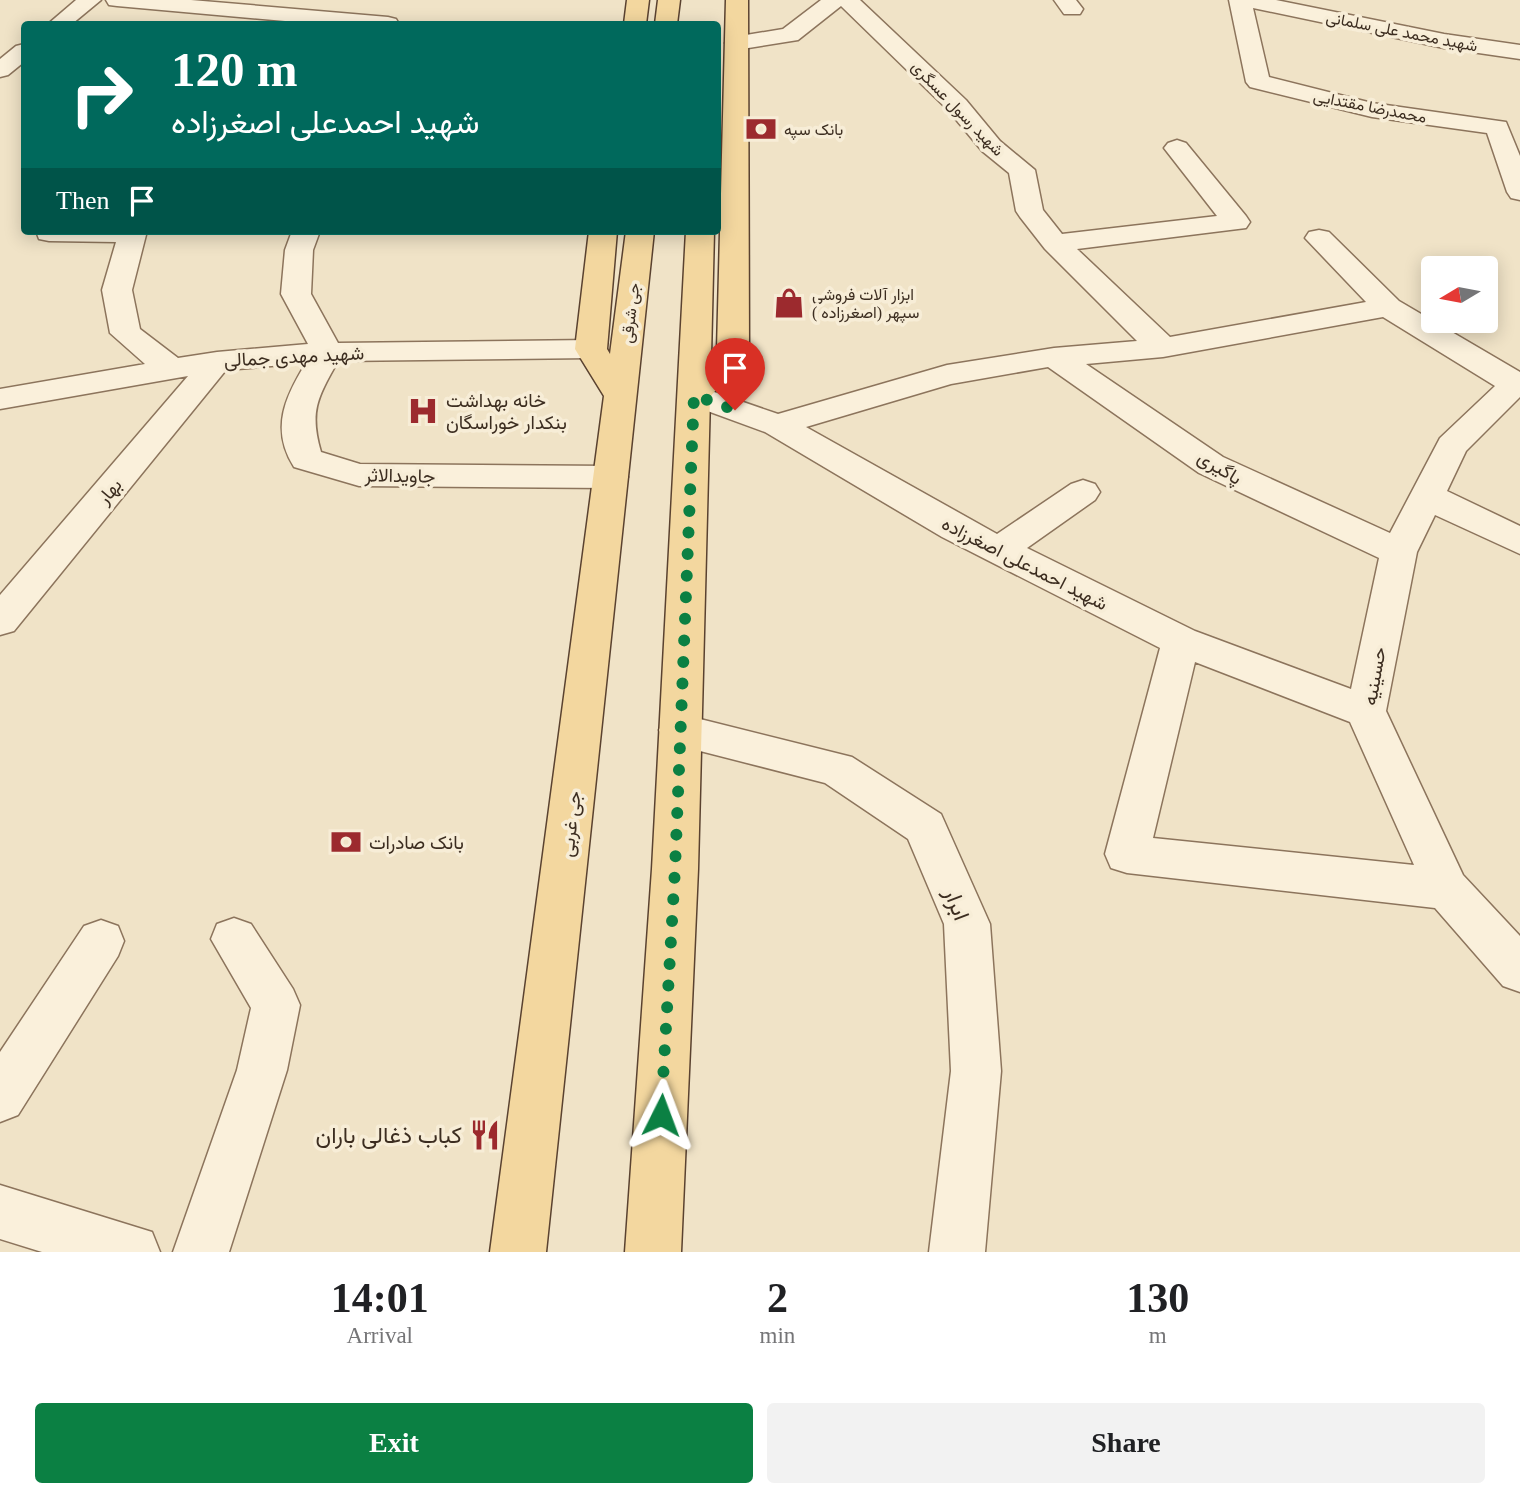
<!DOCTYPE html>
<html lang="en">
<head>
<meta charset="utf-8">
<style>
	body { margin:0; font-family:"Times New Roman",Vazirmatn,serif; background:#f2f2f2; color:#202124; height:100vh; display:flex; flex-direction:column; font-size:26px; white-space:nowrap }
	* { box-sizing:border-box; margin:0 }
	p { font-size:23px; color:#757577 }
	.icon { flex:none; width:38px; height:38px; fill:none; stroke:currentColor; stroke-width:2; stroke-linecap:round; stroke-linejoin:round }
	.map { position:relative; height:1252px; overflow:hidden }
	.panel { display:flex; flex-direction:column; background:#fff; flex:1 }
	.panel>* { flex:none }
	.top-card { position:absolute; left:21px; top:21px; width:700px; height:214px; border-radius:7px; box-shadow:0 4px 18px #0003; background:#00695c; color:#fff; overflow:hidden }
	.needle { width:46px; rotate:260deg }
	.buttons { position:absolute; left:1421px; top:256px; display:grid; gap:14px }
	.buttons a { display:grid; place-items:center; width:77px; height:77px; border-radius:7px; background:#fff; box-shadow:0 4px 18px #0003; font-size:35px }
	.pin { position:absolute; display:grid; place-items:center; width:60px; height:60px; color:#fff; margin:-72px -30px; border-radius:50% 50% 50% 0; rotate:-45deg; box-shadow:0 0 7px #0007 }
	.pin .icon { rotate:45deg }
	.me { position:absolute; width:77px; margin:-38px; rotate:3deg; stroke-linejoin:round; filter:drop-shadow(0 0 5px #0008) }
	.turn { display:flex; align-items:center; gap:24px; height:147px; padding:0 35px; font-size:32px }
	.turn .icon { width:91px; height:91px; stroke-width:2.5 }
	.turn b { display:block; font-size:49px; line-height:60px }
	.then { display:flex; align-items:center; height:66px; padding:0 35px; background:#0003; gap:14px; font-size:26px }
	.eta { display:flex; justify-content:space-evenly; align-items:center; height:119px; text-align:center }
	.eta b { font-size:42px; font-weight:800; line-height:49px }
	.primary-button { display:flex; gap:14px; margin-top:auto; padding:14px 35px }
	.primary-button a { flex:1; height:80px; border-radius:7px; background:#0b8043; color:#fff; font-size:28px; font-weight:800; line-height:80px; text-align:center }
	.primary-button a+a { background:#f2f2f2; color:#202124 }
	.map>svg:first-child { display:block }
	.lines { fill:none; stroke-linecap:round; stroke-linejoin:round }
	.minor-casing { stroke:#8c745c; stroke-width:3 }
	.major-casing { stroke:#5a4230; stroke-width:3 }
	.minor { fill:#faf0db; fill-rule:evenodd }
	.major { fill:#f3d79f; fill-rule:evenodd }
	.route { stroke:#0b8043; stroke-width:12; stroke-dasharray:0 21.6 }
	.labels { text-anchor:middle; stroke-width:7; stroke-linejoin:round; paint-order:stroke }
	.far-street-label { font-size:16px; fill:#3c2d20; stroke:#f7edd7 }
	.far-poi-label { font-size:16px; fill:#3c2d20; stroke:#f7edd7; text-anchor:start }
	.street-label { font-size:19px; fill:#3c2d20; stroke:#f7edd7 }
	.poi-label { font-size:19px; fill:#3c2d20; stroke:#f7edd7; text-anchor:start }
	.near-street-label { font-size:23px; fill:#3c2d20; stroke:#f7edd7 }
	.near-poi-label { font-size:23px; fill:#3c2d20; stroke:#f7edd7; text-anchor:end }
</style>
</head>
<body>
<div class="map">
<svg width="1520" height="1252" viewBox="0 0 1520 1252">
	<rect width="100%" height="100%" fill="#f0e3c7"/>
	<g class="lines">
		<g class="minor-casing">
			<path id="minor" d="M76,0H101L72,24H48Z
				M106,0H191L388,17L396,19L399,24H319L117,6L109,5Z
				M821,0H860L966,100L1000,141L1035,170L1043,210L1062,234L1217,216L1164,148L1168,143L1177,140L1186,143L1246,216L1250,222L1246,228L1077,249L1170,337L1366,302L1305,238L1309,232L1319,230L1329,232L1399,301L1520,372V397L1466,451L1447,491L1520,526V554L1435,515L1417,552L1386,711L1463,875L1520,936V992L1503,986L1435,908L1127,873L1111,868L1105,854L1160,648L942,537L765,432L683,402L678,395L683,388L694,385L778,414L947,365L1054,348L1137,341L1045,249L1020,217L1016,211L1009,173L982,151L948,110L841,6L798,40L736,50L728,48L725,43L728,38L783,29ZM1383,317L1495,386L1440,438L1390,533L1223,457L1086,364L1163,357ZM1048,367L1199,473L1379,558L1351,689L1195,631L1027,548L1095,500L1100,492L1095,484L1083,480L1071,484L997,534L806,427L951,384ZM1195,662L1350,722L1414,865L1153,838Z
				M1054,0H1076L1083,9L1080,14H1064Z
				M1229,0H1276L1444,34L1520,45V59L1444,48L1253,8L1269,77L1372,103L1506,122L1520,156V200L1511,198L1507,192L1487,133L1372,117L1250,87L1246,82Z
				M24,44V62L8,75L0,77V59L16,46Z
				M36,231H147L132,290L140,329L178,358L217,352L308,344L281,294L285,250L292,231H320L313,250L311,294L338,343L591,340L602,342L607,349L602,356L591,358L338,361C318,397 309,411 321,452L360,464L611,466L623,469L628,477L623,485L611,488L359,486L294,467C270,429 285,397 306,363L226,370L14,631L0,635V595L188,376L0,409V389L145,364L110,333L102,290L116,242L49,241L39,239Z
				M680,714L852,757L941,814L990,924L1001,1071L985,1252H929L951,1071L944,924L908,839L825,783L665,742L659,730L665,718Z
				M234,918L251,924L293,989L300,1005L287,1070L229,1252H173L237,1070L251,1008L211,939L217,924Z
				M101,920L118,926L124,941L118,956L18,1115L0,1122V1052L84,926Z
				M0,1185L152,1232L160,1252H42L0,1239Z"/>
		</g>
		<g class="major-casing">
			<path id="major" d="M627,0H649L646,24H624Z
				M658,0H680L677,24H655Z
				M726,0H748L749,351L710,397L698,869L681,1252H625L652,869L686,231H714L711,357L717,349Z
				M589,231H617L607,349L610,354L626,231H654L546,1252H490L604,396L575,349Z"/>
		</g>
		<use href="#minor" class="minor"/>
		<use href="#major" class="major"/>
	</g>
	<g class="lines">
		<path class="route" d="M661,1115L675,869L694,395L735,410"/>
	</g>
	<defs>
		<g id="bank-bare" transform="scale(2.415)"><path d="M-6-4H6V4H-6ZM0-2.3a2.3 2.3 0 1 0 0 4.6a2.3 2.3 0 1 0 0-4.6Z" fill="#9c2a2e" stroke="#f7edd7" stroke-width="2.5" paint-order="stroke"/></g>
		<g id="shop-bare" transform="scale(2.415)"><path d="M-5-2.5h2.3a2.7 3.5 0 0 1 5.4 0H5L5.5 6h-11ZM-1.5-2.5h3a1.5 2.3 0 0 0-3 0Z" fill="#9c2a2e" stroke="#f7edd7" stroke-width="2.5" paint-order="stroke"/></g>
		<g id="hospital-bare" transform="scale(2.415)"><path d="M-5-5h3v3.5h4V-5h3V5h-3V1.5h-4V5h-3Z" fill="#9c2a2e" stroke="#f7edd7" stroke-width="2.5" paint-order="stroke"/></g>
		<g id="restaurant-bare" transform="scale(2.415)"><path d="M-5-6h1v4h1v-4h1v4h1v-4h1v5L-1.5 .5V6h-2V.5L-5-1ZM5-6V6H3V1.5H1.5Q1.5-4 5-6Z" fill="#9c2a2e" stroke="#f7edd7" stroke-width="2.5" paint-order="stroke"/></g>
	</defs>
	<g fill-rule="evenodd">
		<use href="#bank-bare" x="761" y="129"/>
		<use href="#shop-bare" x="789" y="303"/>
		<use href="#hospital-bare" x="423" y="411"/>
		<use href="#bank-bare" x="346" y="842"/>
		<use href="#restaurant-bare" x="485" y="1135"/>
	</g>
	<g class="labels">
		<g class="far-street-label">
			<text transform="translate(1402 31) rotate(11)" y="6">شهید محمد علی سلمانی</text>
			<text transform="translate(1370 106) rotate(11)" y="6">محمدرضا مقتدایی</text>
			<text transform="translate(958 108) rotate(46)" y="6">شهید رسول عسگری</text>
			<text transform="translate(630 313) rotate(-83)" y="6">جی شرقی</text>
		</g>
		<g class="far-poi-label">
			<text x="784" y="135">بانک سپه</text>
			<text x="812" y="300">ابزار آلات فروشی<tspan x="812" dy="18">سپهر (اصغرزاده )</tspan></text>
		</g>
		<g class="street-label">
			<text transform="translate(294 356) rotate(-3)" y="7">شهید مهدی جمالی</text>
			<text transform="translate(1220 467) rotate(31)" y="7">پاگیری</text>
			<text transform="translate(400 475) rotate(1)" y="7">جاویدالاثر</text>
			<text transform="translate(109 491) rotate(-50)" y="7">بهار</text>
			<text transform="translate(1025 563) rotate(27)" y="7">شهید احمدعلی اصغرزاده</text>
			<text transform="translate(1374 676) rotate(-80)" y="7">حسینیه</text>
			<text transform="translate(570 824) rotate(-83)" y="7">جی غربی</text>
		</g>
		<g class="poi-label">
			<text x="446" y="407">خانه بهداشت<tspan x="446" dy="22">بنکدار خوراسگان</tspan></text>
			<text x="369" y="849">بانک صادرات</text>
		</g>
		<g class="near-street-label">
			<text transform="translate(957 904) rotate(69)" y="8">ابرار</text>
		</g>
		<g class="near-poi-label">
			<text x="462" y="1143">کباب ذغالی باران</text>
		</g>
	</g>
</svg>
<div class="buttons">
<a><svg class="needle" viewBox="-14 -14 28 28"><path d="M0-13l5 13h-10z" fill="#e53935"/><path d="M0 13l5-13h-10z" fill="#757577"/></svg></a>
</div>
<div class="pin" style="left:735px;top:410px;background:#d93025"><svg class="icon" aria-label="arrive" viewBox="0 0 24 24"><path d="M6 21V4h12l-3 4 3 4H6"/></svg></div>
<svg class="me" style="left:661px;top:1115px" viewBox="-20 -20 40 40"><path d="M0-17L14 15 0 8-14 15z" fill="#0b8043" stroke="#fff" stroke-width="4"/></svg>
<div class="top-card">
<div class="turn"><svg class="icon" aria-label="right" viewBox="0 0 24 24"><path d="M7 20v-9h11M14 6l5 5-5 5"/></svg><div><b>120 m</b>شهید احمدعلی اصغرزاده</div></div>
<div class="then">Then<svg class="icon" aria-label="arrive" viewBox="0 0 24 24"><path d="M6 21V4h12l-3 4 3 4H6"/></svg></div>
</div>
</div>
<section class="panel">
<div class="eta">
<div><b>14:01</b><p>Arrival</p></div>
<div><b>2</b><p>min</p></div>
<div><b>130</b><p>m</p></div>
</div>
<div class="primary-button"><a>Exit</a><a>Share</a></div>
</section>
</body>
</html>
